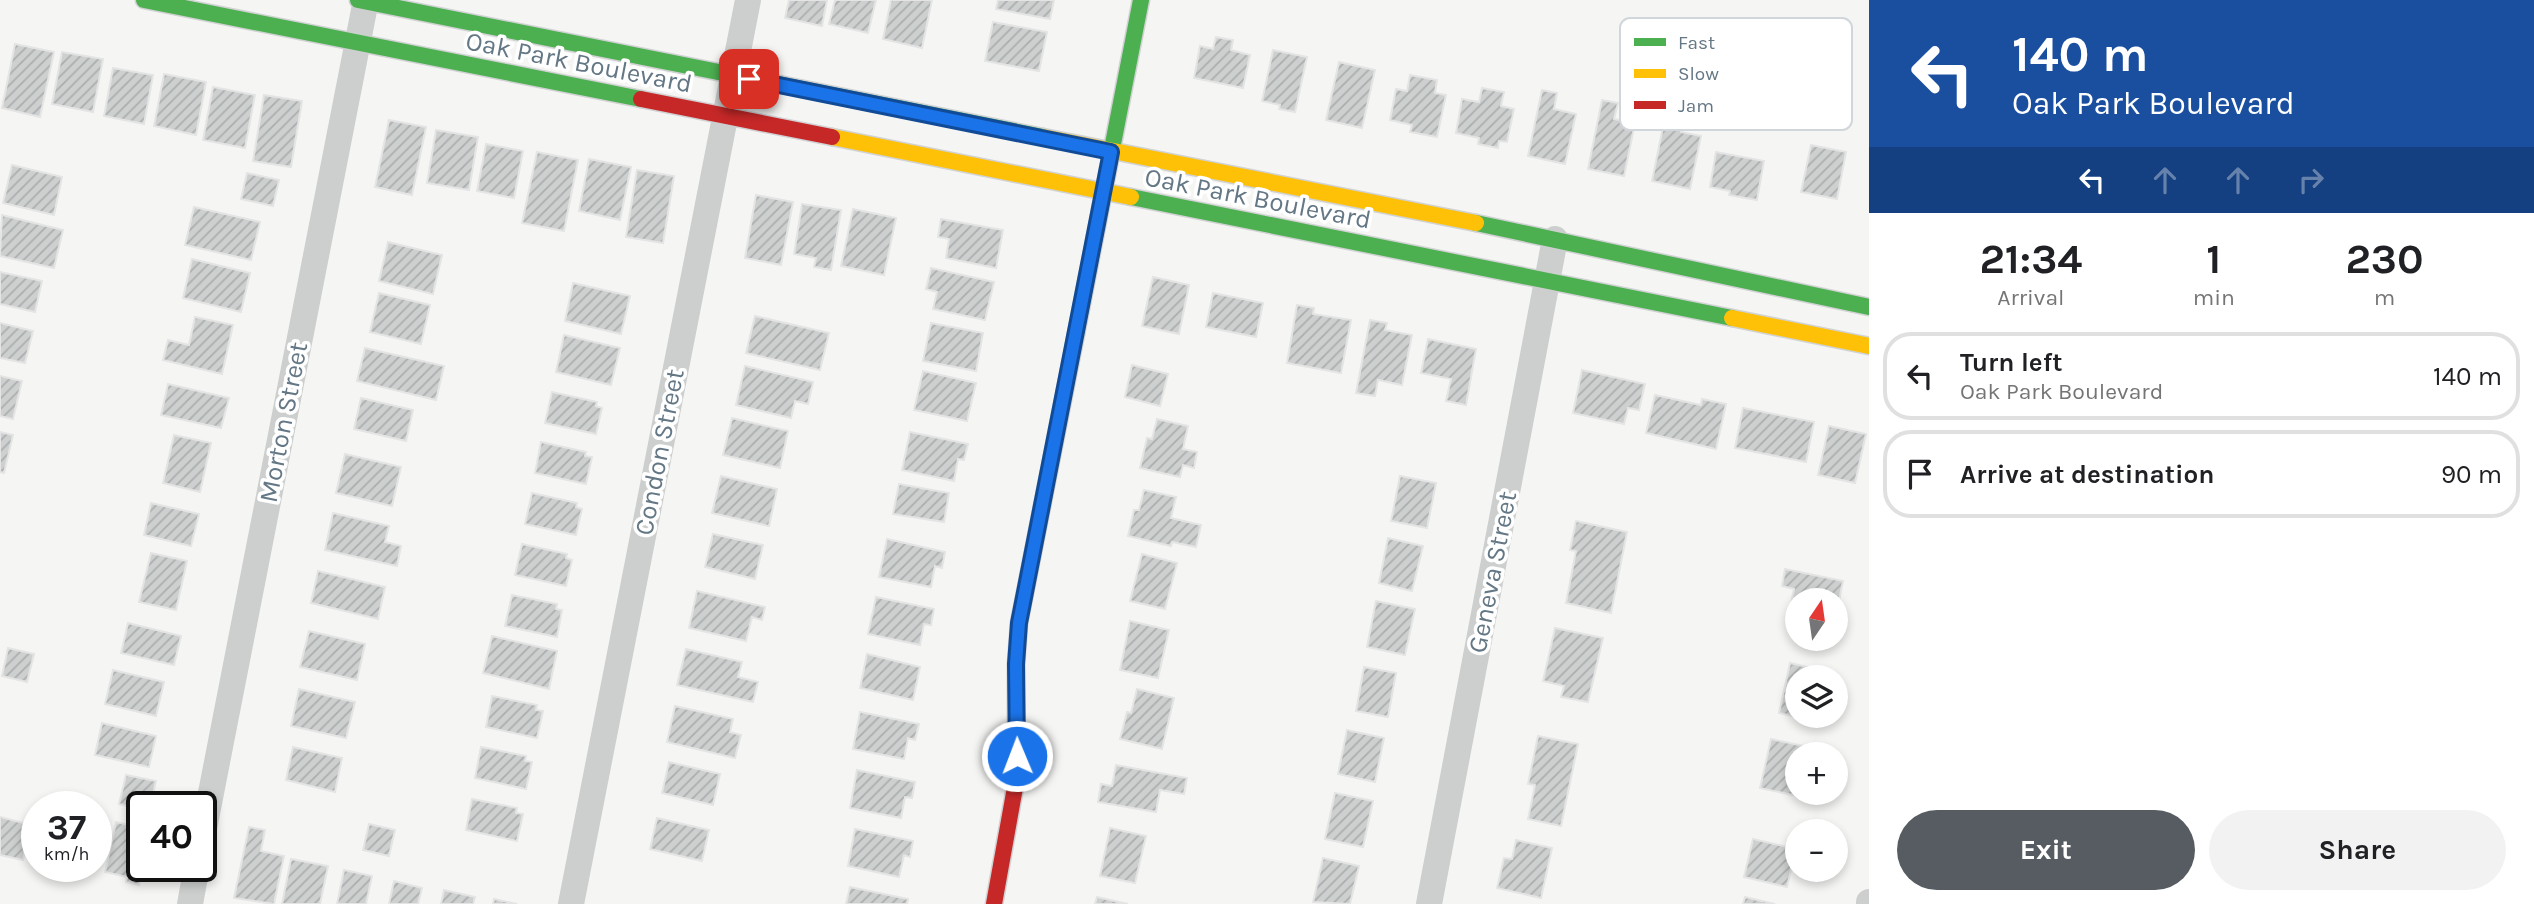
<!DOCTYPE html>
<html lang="en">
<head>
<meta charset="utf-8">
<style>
	body { margin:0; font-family:Karla,sans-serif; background:#f2f2f2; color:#202124; height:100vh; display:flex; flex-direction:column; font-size:26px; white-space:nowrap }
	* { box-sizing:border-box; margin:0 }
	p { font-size:23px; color:#757577 }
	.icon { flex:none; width:38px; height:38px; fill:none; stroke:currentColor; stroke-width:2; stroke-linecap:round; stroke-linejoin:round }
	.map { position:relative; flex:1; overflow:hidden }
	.details { display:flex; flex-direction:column; background:#fff; width:665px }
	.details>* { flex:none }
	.guide { background:#1a4fa0; color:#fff; overflow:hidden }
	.needle { width:46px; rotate:13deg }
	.buttons { position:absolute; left:1785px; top:588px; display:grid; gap:14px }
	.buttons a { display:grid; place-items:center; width:63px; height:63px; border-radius:50%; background:#fff; box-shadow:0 4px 10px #0003; font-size:35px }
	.speed { position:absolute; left:21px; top:791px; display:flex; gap:14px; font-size:35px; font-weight:700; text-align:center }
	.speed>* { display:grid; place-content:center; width:91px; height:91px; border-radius:50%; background:#fff; box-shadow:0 4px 10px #0003; line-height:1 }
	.speed small { font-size:18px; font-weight:400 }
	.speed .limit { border:4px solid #111; border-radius:10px; background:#fff; color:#111 }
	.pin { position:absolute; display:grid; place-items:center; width:60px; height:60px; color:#fff; margin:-30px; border-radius:14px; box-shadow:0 4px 10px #0006 }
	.me { position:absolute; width:77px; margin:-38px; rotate:359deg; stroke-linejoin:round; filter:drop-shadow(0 0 5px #0008) }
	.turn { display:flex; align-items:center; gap:24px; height:147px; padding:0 28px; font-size:32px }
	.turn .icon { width:91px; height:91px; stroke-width:2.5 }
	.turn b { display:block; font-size:49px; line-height:60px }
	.lanes { display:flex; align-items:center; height:66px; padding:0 28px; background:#0003; justify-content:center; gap:35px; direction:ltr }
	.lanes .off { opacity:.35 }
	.eta { display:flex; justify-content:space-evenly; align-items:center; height:119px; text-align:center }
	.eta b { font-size:42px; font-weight:700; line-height:49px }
	.action { display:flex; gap:14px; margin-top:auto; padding:14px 28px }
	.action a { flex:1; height:80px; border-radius:42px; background:#565c61; color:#fff; font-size:28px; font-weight:700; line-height:80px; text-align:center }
	.action a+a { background:#f2f2f2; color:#202124 }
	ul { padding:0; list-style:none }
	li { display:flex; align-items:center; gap:21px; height:88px; margin:0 14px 10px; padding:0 14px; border:4px solid #e0e0e0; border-radius:28px }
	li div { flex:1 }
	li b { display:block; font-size:26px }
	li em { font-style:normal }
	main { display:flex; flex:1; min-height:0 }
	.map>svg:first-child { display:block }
	.building { fill:url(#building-hatch); stroke:#e4e4e4; stroke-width:2 }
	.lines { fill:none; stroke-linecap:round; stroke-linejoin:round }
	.fast-casing { stroke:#d1d2d3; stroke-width:19 }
	.slow-casing { stroke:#d1d2d3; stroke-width:19 }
	.jam-casing { stroke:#d1d2d3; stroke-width:19 }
	.street { stroke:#cdcfcf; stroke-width:26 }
	.fast { stroke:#4caf50; stroke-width:16 }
	.slow { stroke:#ffc107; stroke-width:16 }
	.jam { stroke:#c62828; stroke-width:16 }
	.route-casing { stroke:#114b97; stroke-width:18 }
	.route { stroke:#1a73e8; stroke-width:12 }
	.labels { text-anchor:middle; stroke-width:7; stroke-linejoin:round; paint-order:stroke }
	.street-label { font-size:26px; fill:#647785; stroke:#fff }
	.key { fill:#fff; stroke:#d0d6da; stroke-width:2 }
	.key-label { font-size:19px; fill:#647785 }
</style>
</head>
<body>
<main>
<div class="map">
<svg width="1869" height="904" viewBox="0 0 1869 904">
	<defs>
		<pattern id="building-hatch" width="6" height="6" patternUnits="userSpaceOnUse" patternTransform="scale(1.75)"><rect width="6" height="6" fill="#ced0d0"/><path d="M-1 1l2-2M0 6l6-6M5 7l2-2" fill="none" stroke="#abaeae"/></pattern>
	</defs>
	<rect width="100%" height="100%" fill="#f5f5f4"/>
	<path class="building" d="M789,0H827L822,26L785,18Z
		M835,0H876L868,33L829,24Z
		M891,0H932L922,48L883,39Z
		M998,0H1054L1050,19L996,9Z
		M993,22L1047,32L1039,71L985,61Z
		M1216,37L1233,40L1231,50L1250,55L1243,88L1194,78L1200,46L1213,49Z
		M15,44L54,52L40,117L2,108Z
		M1273,50L1307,57L1295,112L1279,109L1280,105L1262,101Z
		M62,52L103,59L93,112L52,104Z
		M1339,62L1375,70L1362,128L1326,120Z
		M113,68L153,75L144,124L104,116Z
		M164,74L206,82L196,135L154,126Z
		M1410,75L1437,80L1435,93L1446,95L1437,137L1410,132L1412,125L1390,120L1396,89L1407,91Z
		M213,87L255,95L245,148L203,140Z
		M1482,88L1504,92L1501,106L1514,109L1507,142L1499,141L1498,148L1478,144L1479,138L1456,133L1462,99L1479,102Z
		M1542,90L1557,93L1554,109L1576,114L1565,164L1528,156Z
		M264,95L302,101L291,167L253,161Z
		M1602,100L1618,103L1614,119L1635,123L1624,176L1588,169Z
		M1666,112L1684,116L1681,132L1701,136L1690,189L1652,181Z
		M389,120L426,127L412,195L375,187Z
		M436,130L478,137L469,190L427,183Z
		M486,144L523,151L514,198L477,191Z
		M1811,145L1846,152L1837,199L1801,192Z
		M537,152L578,160L564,231L522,223Z
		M1716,152L1764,161L1757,200L1729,195L1730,191L1710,187Z
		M589,159L631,167L620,220L579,211Z
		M12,165L62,177L54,215L3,203Z
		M637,170L674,176L663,243L626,237Z
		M247,173L279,180L273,206L241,199Z
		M756,195L793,202L781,265L745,258Z
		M802,204L841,210L831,270L814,267L816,258L794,254Z
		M194,207L260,222L251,260L185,245Z
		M853,209L896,218L884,275L841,266Z
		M2,215L63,230L54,268L0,256Z
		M941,219L1003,230L996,268L946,258L949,239L938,237Z
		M388,242L442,255L433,294L379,281Z
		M192,259L250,273L241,312L183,298Z
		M931,268L994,282L985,320L933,309L937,292L926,289Z
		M0,272L42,281L35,312L0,304Z
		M1153,277L1189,285L1179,334L1142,326Z
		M573,283L630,296L621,334L565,321Z
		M379,293L430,305L421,344L370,332Z
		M1213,293L1263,303L1256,337L1206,327Z
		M1297,305L1314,308L1313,314L1351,320L1341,373L1287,363Z
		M755,316L829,333L820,370L746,353Z
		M195,317L233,325L222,374L163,360L168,340L189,345Z
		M1370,320L1387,323L1385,330L1412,335L1402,385L1378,380L1375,396L1356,393Z
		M0,323L33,331L25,363L0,358Z
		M931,323L983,333L976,371L923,361Z
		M564,335L620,348L611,385L556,372Z
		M1428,339L1476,349L1466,405L1446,401L1451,379L1421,373Z
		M365,348L444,366L436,400L357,381Z
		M1132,365L1168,374L1160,406L1125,397Z
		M745,366L813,382L808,404L795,401L791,418L736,405Z
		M1582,370L1645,384L1639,410L1628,408L1624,424L1573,413Z
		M923,371L976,383L967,421L914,410Z
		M0,376L22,381L13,419L0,416Z
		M168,384L229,398L221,428L161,415Z
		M552,392L597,402L596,406L602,408L596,434L545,423Z
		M1655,395L1701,405L1702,399L1726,404L1716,449L1646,433Z
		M361,398L413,410L406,441L354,429Z
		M1743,408L1814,422L1806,462L1735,448Z
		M732,418L788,431L780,468L723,455Z
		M1157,419L1188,426L1183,449L1197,452L1194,468L1183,465L1180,477L1140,468L1147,438L1152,439Z
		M1829,426L1866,434L1855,483L1818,475Z
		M0,432L13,435L4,473L0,472Z
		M910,432L968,444L964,460L958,459L954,481L902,470Z
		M174,435L211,443L200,492L163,483Z
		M541,442L586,452L585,456L592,457L586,484L535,473Z
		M345,454L401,467L392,506L336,493Z
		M721,476L777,489L769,526L712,513Z
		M1400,476L1436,483L1427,528L1391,521Z
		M899,484L949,493L944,522L893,514Z
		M1144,490L1176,497L1171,518L1201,525L1196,547L1172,542L1171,546L1128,536L1134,510H1139Z
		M532,493L577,503L576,507L582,509L576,535L525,524Z
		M151,503L199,514L191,546L144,535Z
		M333,513L389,526L385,542L401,546L397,566L325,550Z
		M1576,521L1627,532L1611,613L1566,603L1576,551L1570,550Z
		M713,534L763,545L755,579L705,567Z
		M1388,538L1423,546L1412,591L1379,583Z
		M887,539L945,552L942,568L935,566L931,587L879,577Z
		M522,544L567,554L566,558L572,560L566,586L515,575Z
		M151,553L187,561L176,610L139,602Z
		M1142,554L1177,563L1165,609L1130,601Z
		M1785,569L1843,581L1836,616V600H1797V624L1787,622L1794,589L1782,586Z
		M318,571L385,587L378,619L311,603Z
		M697,591L765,607L762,620L752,617L746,641L689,628Z
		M512,595L557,604L556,609L562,610L557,637L505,626Z
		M876,597L934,609L931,625L924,624L920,645L868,634Z
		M1376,601L1415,609L1405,655L1367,647Z
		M1130,621L1169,630L1158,678L1120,670Z
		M128,623L181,636L174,665L121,653Z
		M1555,628L1603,638L1588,702L1561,697L1564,686L1543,681Z
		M309,631L365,644L357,680L300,667Z
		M492,636L557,651L549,689L483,673Z
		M8,648L34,654L27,682L2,676Z
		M686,649L742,662L738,677L758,682L753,702L677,685Z
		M867,654L920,667L913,700L860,688Z
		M1790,663L1829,672L1828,677H1797V716H1820L1819,722L1779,713Z
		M1364,667L1396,673L1388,717L1356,711Z
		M113,670L164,682L156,716L105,704Z
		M299,689L355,702L346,738L291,726Z
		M1137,689L1174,698L1162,749L1120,739L1127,712L1131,713Z
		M492,696L537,705L536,710L543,711L537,738L486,727Z
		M675,706L733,719L730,732L741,735L735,758L667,742Z
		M860,712L919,724L915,740L908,738L904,759L853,749Z
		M102,723L156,736L149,767L95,755Z
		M1347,730L1384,738L1375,782L1338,774Z
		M1538,736L1578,744L1561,826L1528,819L1535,785L1528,784Z
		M1771,739L1813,748L1811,754H1797V793H1803L1802,797L1760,788Z
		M293,747L342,758L335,792L286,780Z
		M481,747L526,756L525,761L532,762L526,789L475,778Z
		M669,762L720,774L713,805L662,793Z
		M1116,765L1187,778L1184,794L1160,790L1156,812L1098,802L1101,784L1112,786Z
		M857,770L915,782L912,798L905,797L901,818L850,808Z
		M126,775L156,781L150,807H142V810L119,804Z
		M1335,793L1373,801L1363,847L1325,839Z
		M472,799L517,808L516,813L523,814L517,841L466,830Z
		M0,817L31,825L23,860L0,855Z
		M657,818L709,830L702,861L650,849Z
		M116,822L142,828V866H144L139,885L126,882L127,877L105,872Z
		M369,824L395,830L389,856L363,850Z
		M249,827L265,830L261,851L284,856L274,904L234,898Z
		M1110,828L1146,836L1135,883L1100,876Z
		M855,829L913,841L910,857L904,855L899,877L848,866Z
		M1753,839L1796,849L1787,887L1744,877Z
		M1516,840L1552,848L1541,898L1497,888L1504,858L1512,859Z
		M1323,858L1359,866L1350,904L1313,902Z
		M291,859L328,866L320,904H282Z
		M59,866H90L88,873Z
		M344,870L372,876L366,904H337Z
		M394,881L422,888L418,904H389Z
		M850,887L908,899L907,904H846Z
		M444,890L475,897L473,904H441Z
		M1097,897L1128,904H1095Z
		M1745,897L1775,904H1743Z
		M494,899L517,904H493Z"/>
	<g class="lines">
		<g class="fast-casing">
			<path id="fast" d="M144,0L641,99
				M358,0L1043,137
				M1131,197L1732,318
				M1476,223L1869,307
				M1076,334L1141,0"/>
		</g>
		<g class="slow-casing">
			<path id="slow" d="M832,137L1131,197
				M1043,137L1476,223
				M1732,318L1869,346
				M1016,742V664L1019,623L1076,334"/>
		</g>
		<g class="jam-casing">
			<path id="jam" d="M641,99L832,137
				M994,904L1016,782V742"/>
		</g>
		<path class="street" d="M201,844L366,0
			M190,904L197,866
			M571,904L748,0
			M1429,904L1555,239
			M1869,904V902"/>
		<use href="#fast" class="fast"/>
		<use href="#slow" class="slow"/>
		<use href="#jam" class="jam"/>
	</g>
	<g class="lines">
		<g class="route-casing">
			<path id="route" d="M749,79L1111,152L1019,623L1016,664L1017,756"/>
		</g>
		<use href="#route" class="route"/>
	</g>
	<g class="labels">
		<g class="street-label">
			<text transform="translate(579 62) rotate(11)" y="9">Oak Park Boulevard</text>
			<text transform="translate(1258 198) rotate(11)" y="9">Oak Park Boulevard</text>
			<text transform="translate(283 422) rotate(-79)" y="9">Morton Street</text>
			<text transform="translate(659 452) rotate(-79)" y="9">Condon Street</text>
			<text transform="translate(1492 572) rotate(-79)" y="9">Geneva Street</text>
		</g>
	</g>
	<rect x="1620" y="18" width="232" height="112" rx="10" class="key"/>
	<rect x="1634" y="38" width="32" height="8" fill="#4caf50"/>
	<rect x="1634" y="69" width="32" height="9" fill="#ffc107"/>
	<rect x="1634" y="101" width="32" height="8" fill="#c62828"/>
	<g class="key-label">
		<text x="1678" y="49">Fast</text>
		<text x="1678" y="80">Slow</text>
		<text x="1678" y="112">Jam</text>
	</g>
</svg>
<div class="buttons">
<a><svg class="needle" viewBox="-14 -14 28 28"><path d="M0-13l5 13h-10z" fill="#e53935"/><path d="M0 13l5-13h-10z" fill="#757577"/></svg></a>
<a><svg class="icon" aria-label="layers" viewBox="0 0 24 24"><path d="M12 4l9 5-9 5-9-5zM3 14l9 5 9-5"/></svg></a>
<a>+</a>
<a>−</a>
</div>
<div class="speed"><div>37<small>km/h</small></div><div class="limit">40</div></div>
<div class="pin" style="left:749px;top:79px;background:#d93025"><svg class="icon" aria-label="arrive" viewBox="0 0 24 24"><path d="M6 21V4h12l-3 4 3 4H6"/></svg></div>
<svg class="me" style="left:1017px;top:756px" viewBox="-20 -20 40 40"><circle r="17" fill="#1a73e8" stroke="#fff" stroke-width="3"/><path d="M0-11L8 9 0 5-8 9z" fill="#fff"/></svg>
</div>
<section class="details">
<div class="guide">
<div class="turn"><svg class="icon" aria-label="left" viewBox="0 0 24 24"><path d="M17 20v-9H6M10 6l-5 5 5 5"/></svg><div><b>140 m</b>Oak Park Boulevard</div></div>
<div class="lanes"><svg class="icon" aria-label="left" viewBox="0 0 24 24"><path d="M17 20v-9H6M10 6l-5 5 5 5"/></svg><svg class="icon off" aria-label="ahead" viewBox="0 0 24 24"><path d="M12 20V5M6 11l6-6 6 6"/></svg><svg class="icon off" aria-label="ahead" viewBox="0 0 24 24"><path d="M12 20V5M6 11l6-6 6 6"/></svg><svg class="icon off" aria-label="right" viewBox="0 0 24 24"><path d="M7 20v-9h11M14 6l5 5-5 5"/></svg></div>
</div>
<div class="eta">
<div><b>21:34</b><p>Arrival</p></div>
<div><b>1</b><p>min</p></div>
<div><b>230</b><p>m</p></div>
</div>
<ul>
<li><svg class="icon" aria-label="left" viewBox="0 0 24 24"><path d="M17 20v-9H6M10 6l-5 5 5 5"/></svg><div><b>Turn left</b><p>Oak Park Boulevard</p></div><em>140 m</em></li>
<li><svg class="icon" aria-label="arrive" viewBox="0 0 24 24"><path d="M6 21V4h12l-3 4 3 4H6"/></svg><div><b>Arrive at destination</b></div><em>90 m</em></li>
</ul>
<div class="action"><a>Exit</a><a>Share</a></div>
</section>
</main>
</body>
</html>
